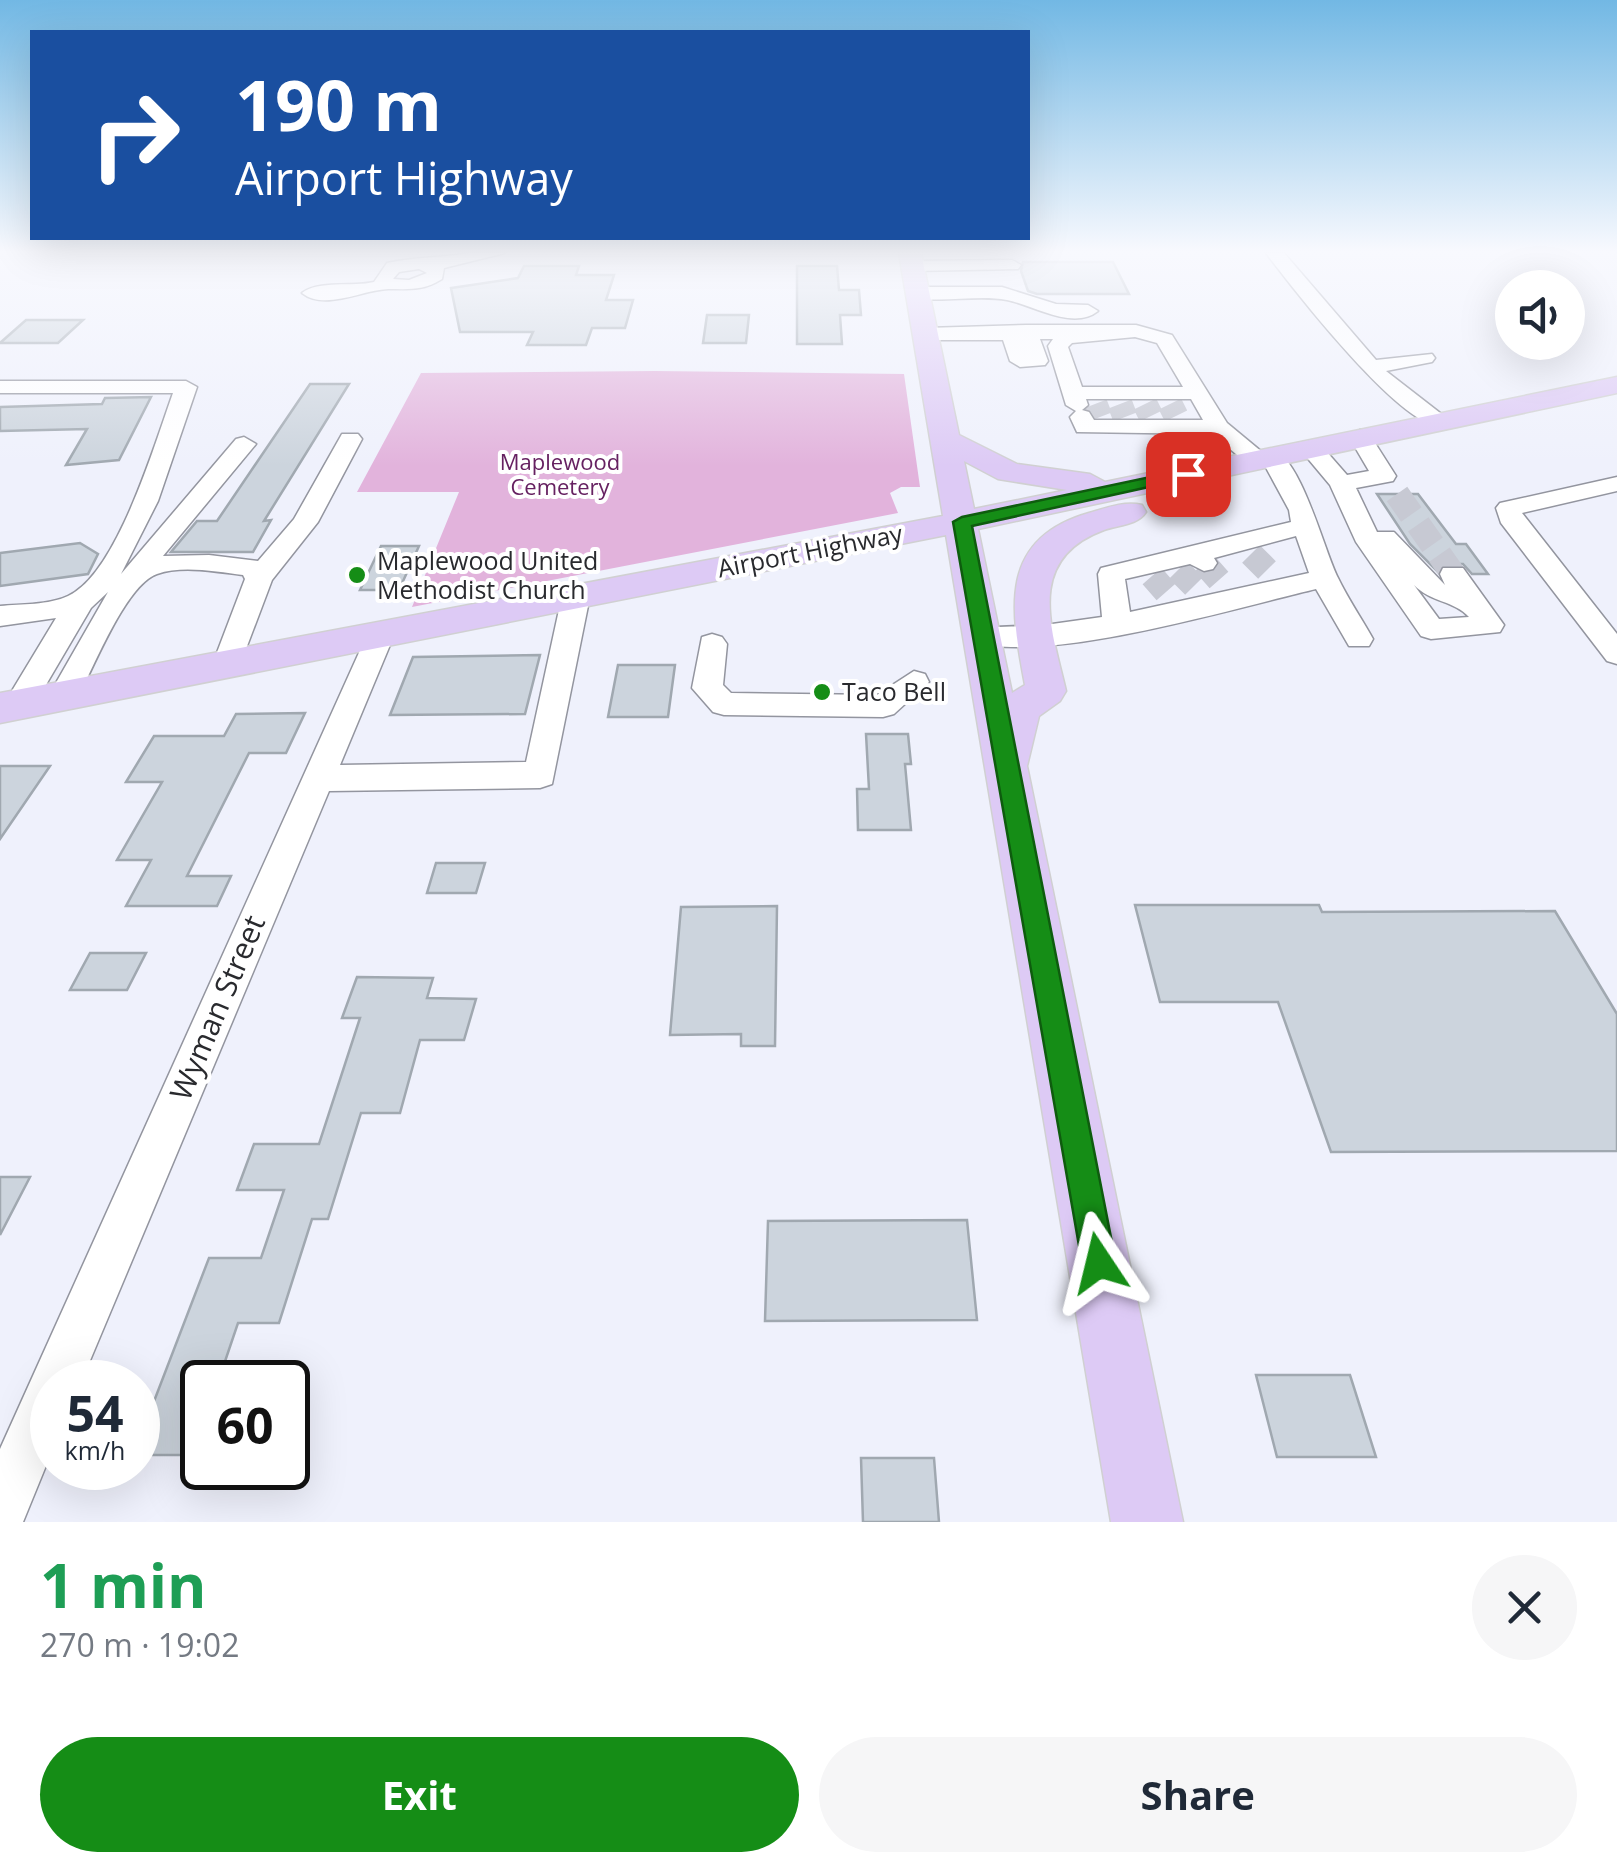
<!DOCTYPE html>
<html lang="en">
<head>
<meta charset="utf-8">
<style>
	body { margin:0; font-family:"Open Sans",sans-serif; background:#f6f6f7; color:#1f2937; height:100vh; display:flex; flex-direction:column; font-size:38px; white-space:nowrap }
	* { box-sizing:border-box; margin:0 }
	p { font-size:32px; color:#747a83 }
	.icon { flex:none; width:55px; height:55px; fill:none; stroke:currentColor; stroke-width:2; stroke-linecap:round; stroke-linejoin:round }
	.map { position:relative; height:1522px; overflow:hidden }
	.drawer { display:flex; flex-direction:column; background:#fff; flex:1 }
	.drawer>* { flex:none }
	.banner { position:absolute; left:30px; top:30px; width:1000px; height:210px; border-radius:0px; box-shadow:0 10px 40px #0002; background:#1a4fa0; color:#fff; overflow:hidden }
	.buttons { position:absolute; left:1495px; top:270px; display:grid; gap:20px }
	.buttons a { display:grid; place-items:center; width:90px; height:90px; border-radius:50%; background:#fff; box-shadow:0 10px 40px #0002; font-size:50px }
	.speed { position:absolute; left:30px; top:1360px; display:flex; gap:20px; font-size:50px; font-weight:700; text-align:center }
	.speed>* { display:grid; place-content:center; width:130px; height:130px; border-radius:50%; background:#fff; box-shadow:0 10px 40px #0002; line-height:1 }
	.speed small { font-size:25px; font-weight:400 }
	.speed .limit { border:5px solid #111; border-radius:15px; background:#fff; color:#111 }
	.pin { position:absolute; display:grid; place-items:center; width:85px; height:85px; color:#fff; margin:-42px; border-radius:20px; box-shadow:0 5px 15px #0006 }
	.me { position:absolute; width:110px; margin:-55px; rotate:350deg; stroke-linejoin:round; filter:drop-shadow(0 0 8px #0008) }
	.turn { display:flex; align-items:center; gap:35px; height:210px; padding:0 40px; font-size:45px }
	.turn .icon { width:130px; height:130px; stroke-width:2.5 }
	.turn b { display:block; font-size:70px; line-height:85px }
	.round { display:grid; place-items:center; flex:none; width:105px; height:105px; border-radius:52px; background:#f6f6f7 }
	.head { display:flex; align-items:center; justify-content:space-between; height:170px; padding:0 40px }
	h1 { font-size:60px; font-weight:700; line-height:75px; color:#1e9e55 }
	.action { display:flex; gap:20px; margin-top:auto; padding:20px 40px }
	.action a { flex:1; height:115px; border-radius:60px; background:#158d16; color:#fff; font-size:40px; font-weight:700; line-height:115px; text-align:center }
	.action a+a { background:#f6f6f7; color:#1f2937 }
	.map>svg:first-child { display:block }
	.green { fill:#e2b3dc }
	.building { fill:#ccd4dd; stroke:#a0a8b0; stroke-width:2.5 }
	.lines { fill:none; stroke-linecap:round; stroke-linejoin:round }
	.minor-tunnel { stroke:#c7c9d3; stroke-width:25; stroke-dasharray:25 12; stroke-linecap:butt }
	.minor-casing { stroke:#93959f; stroke-width:3 }
	.major-casing { stroke:#d0d0d1; stroke-width:3 }
	.minor { fill:#fff; fill-rule:evenodd }
	.major { fill:#ddcaf5; fill-rule:evenodd }
	.route { fill:#158d16; stroke:#0e5c0e; stroke-width:2.5 }
	.poi-dot { fill:#158d16; stroke:#fff; stroke-width:4 }
	.labels { text-anchor:middle; stroke-width:8; stroke-linejoin:round; paint-order:stroke }
	.far-park-label { font-size:22px; fill:#662161; stroke:#fff }
	.street-label { font-size:25px; fill:#292a2e; stroke:#fff }
	.poi-label { font-size:25px; fill:#292a2e; stroke:#fff; text-anchor:start }
	.near-street-label { font-size:30px; fill:#292a2e; stroke:#fff }
</style>
</head>
<body>
<div class="map">
<svg width="1617" height="1522" viewBox="0 0 1617 1522">
	<rect width="100%" height="100%" fill="#eff1fc"/>
	<path class="green" d="M655,371L904,374L920,487H901L890,493L898,513L412,607L459,492H357L421,373Z"/>
	<path class="building" d="M1023,262H1113L1129,294H1037L1028,291L1021,271Z
		M524,266H579L576,275H614L606,300H633L625,328H592L586,345H527L533,332H460L451,288L518,278Z
		M797,266H837L839,290H859L861,315H840L842,344H797Z
		M707,315H749L746,343H703Z
		M26,320H83L58,343H0Z
		M310,384H349L264,521L271,520L253,552H171L197,521H217Z
		M151,397L119,460L66,465L87,429L0,431V407L102,404L105,398Z
		M1377,494H1418L1456,544H1466L1488,574H1472L1463,564H1443L1437,571L1410,544Z
		M80,543L98,554L88,574L0,586V553Z
		M381,546H419L399,590H360Z
		M540,655L525,714L390,715L413,657Z
		M618,665H675L668,717H608Z
		M305,713L286,753H249L187,876H231L217,906H126L151,860H117L162,782H126L154,736H224L236,714Z
		M866,734H908L911,764H905L911,830H858L857,789H869Z
		M0,766H50L0,839Z
		M436,863H485L476,893H427Z
		M1135,905H1319L1322,912L1555,911L1617,1014V1151L1331,1152L1278,1002H1160Z
		M777,906L775,1046H741V1034L670,1035L681,907Z
		M90,953H146L127,990H70Z
		M357,977L433,978L427,998L476,999L464,1040H420L400,1113H361L328,1219H312L279,1323H238L218,1382H202V1427L193,1455H138V1443L209,1258H261L284,1190H237L254,1144H319L360,1018H342Z
		M0,1177H30L0,1235Z
		M967,1220L977,1320L765,1321L768,1221Z
		M1256,1375H1350L1376,1457H1277Z
		M861,1458H934L939,1522H863Z"/>
	<g class="lines">
		<path class="minor-tunnel" d="M1095,404L1100,417
			M1120,404L1125,417
			M1145,404L1151,416
			M1170,404L1176,416
			M1397,494L1453,574
			M1251,554L1267,570
			M1204,563L1219,580
			M1178,570L1194,586
			M1152,576L1166,592"/>
		<g class="minor-casing">
			<path id="minor" d="M470,253H505L444,268L442,279C423,291 409,289 388,289C362,290 325,311 302,293C318,280 353,287 374,282L387,263C415,257 442,258 470,253ZM419,269L427,273L409,280L393,279L399,272Z
				M1266,253H1284L1376,360L1432,354L1435,358L1432,362L1386,371L1444,416L1447,421L1444,426C1406,435 1291,286 1266,253Z
				M1012,260L1021,265L1018,269L912,271L903,266L912,261Z
				M918,287H1002L1056,304L1088,305L1098,311C1073,331 1033,305 1007,300C976,294 942,304 911,297V289Z
				M1027,325H1136L1172,335L1227,423L1262,452L1271,449C1301,456 1324,551 1338,578C1348,599 1362,619 1373,639L1369,646H1349L1316,589C1234,608 1050,664 973,642L969,635L973,628L1045,625L1102,617L1098,574L1101,568L1291,522L1289,510L1264,464H1248L1212,434L1077,432L1070,417L1076,411L1066,405L1048,346L1053,339H1040L1048,361L1045,365L1020,367L1010,361L1003,340H926L916,334L926,328ZM1135,337L1157,343L1183,387H1082L1068,347L1072,343ZM1086,399H1191L1203,420H1094L1089,412L1082,410L1088,405ZM1296,536L1309,573L1130,612L1125,579L1190,564L1204,571L1213,569L1217,563L1214,558Z
				M0,381H186L197,387L158,501L121,574L236,439L244,437L256,444L163,556L209,555L258,561L294,519L342,434H358L362,439L318,522L272,580L238,670L228,673L218,670L213,663L245,579L243,575C217,572 183,565 157,574C125,585 92,672 75,703L64,706L53,703L49,695L108,592L91,608L30,712L19,715L8,712L4,704L56,618L0,626V606C21,604 49,605 68,596C117,574 155,443 173,393H0Z
				M1360,430L1368,432L1396,476L1393,481L1356,488L1377,532H1394L1445,585L1440,574L1443,568H1463L1504,625L1500,632L1431,639L1421,636L1356,542L1330,485L1299,448L1303,443H1319L1347,475L1369,471L1349,437ZM1414,585C1430,602 1455,601 1469,617L1439,619Z
				M1617,477V491L1522,513L1617,634V664L1607,661L1501,523L1496,508L1500,503Z
				M576,587L586,590L590,596L552,784L540,788L329,791L81,1382H52V1451L23,1522H0V1449L371,626H391L395,633L340,765L526,762L562,596L566,590Z
				M712,634L722,637L727,644L723,685L731,693L877,695L914,671L925,674L929,682L894,714L883,717L724,715L713,712L692,688L702,637Z"/>
		</g>
		<g class="major-casing">
			<path id="major" d="M899,253H921L959,435L1017,464L1090,474L1105,482L1617,377V393L978,529L1012,693L1025,685C1011,611 997,539 1089,513C1106,508 1124,501 1142,505L1146,512C1138,525 1118,525 1104,530C1025,559 1051,627 1066,691L1060,701L1039,716L1027,766L1183,1522H1111L946,535L0,723V693L943,516ZM964,461L998,479L1067,490L974,509Z"/>
		</g>
		<use href="#minor" class="minor"/>
		<use href="#major" class="major"/>
	</g>
	<linearGradient id="sky" x2="0" y2="1"><stop stop-color="#72b8e4"/><stop offset="0.54" stop-color="#f8f9fe"/><stop offset="1" stop-color="#f8f9fe" stop-opacity="0"/></linearGradient>
	<rect width="1617" height="466" fill="url(#sky)"/>
	<path class="route" d="M1188,469L1197,474L1194,477L972,526L1116,1263L1111,1275L1099,1280L1087,1275L1082,1263L953,522L962,517Z"/>
	<g class="poi-dot">
		<circle cx="357" cy="575" r="10"/>
		<circle cx="822" cy="692" r="10"/>
	</g>
	<g class="labels">
		<g class="far-park-label">
			<text x="560" y="470">Maplewood<tspan x="560" dy="25">Cemetery</tspan></text>
		</g>
		<g class="street-label">
			<text transform="translate(810 551) rotate(-11)" y="9">Airport Highway</text>
		</g>
		<g class="poi-label">
			<text x="377" y="570">Maplewood United<tspan x="377" dy="29">Methodist Church</tspan></text>
			<text x="842" y="701">Taco Bell</text>
		</g>
		<g class="near-street-label">
			<text transform="translate(218 1008) rotate(-67)" y="10">Wyman Street</text>
		</g>
	</g>
</svg>
<div class="buttons">
<a><svg class="icon" aria-label="sound" viewBox="0 0 24 24"><path d="M4 9h4l5-4v14l-5-4H4zM17 9q2 3 0 6"/></svg></a>
</div>
<div class="speed"><div>54<small>km/h</small></div><div class="limit">60</div></div>
<div class="pin" style="left:1188px;top:474px;background:#d93025"><svg class="icon" aria-label="arrive" viewBox="0 0 24 24"><path d="M6 21V4h12l-3 4 3 4H6"/></svg></div>
<svg class="me" style="left:1099px;top:1263px" viewBox="-20 -20 40 40"><path d="M0-17L14 15 0 8-14 15z" fill="#158d16" stroke="#fff" stroke-width="4"/></svg>
<div class="banner">
<div class="turn"><svg class="icon" aria-label="right" viewBox="0 0 24 24"><path d="M7 20v-9h11M14 6l5 5-5 5"/></svg><div><b>190 m</b>Airport Highway</div></div>
</div>
</div>
<section class="drawer">
<div class="head"><div><h1>1 min</h1><p>270 m · 19:02</p></div><a class="round"><svg class="icon" aria-label="close" viewBox="0 0 24 24"><path d="M6 6l12 12M18 6L6 18"/></svg></a></div>
<div class="action"><a>Exit</a><a>Share</a></div>
</section>
</body>
</html>
